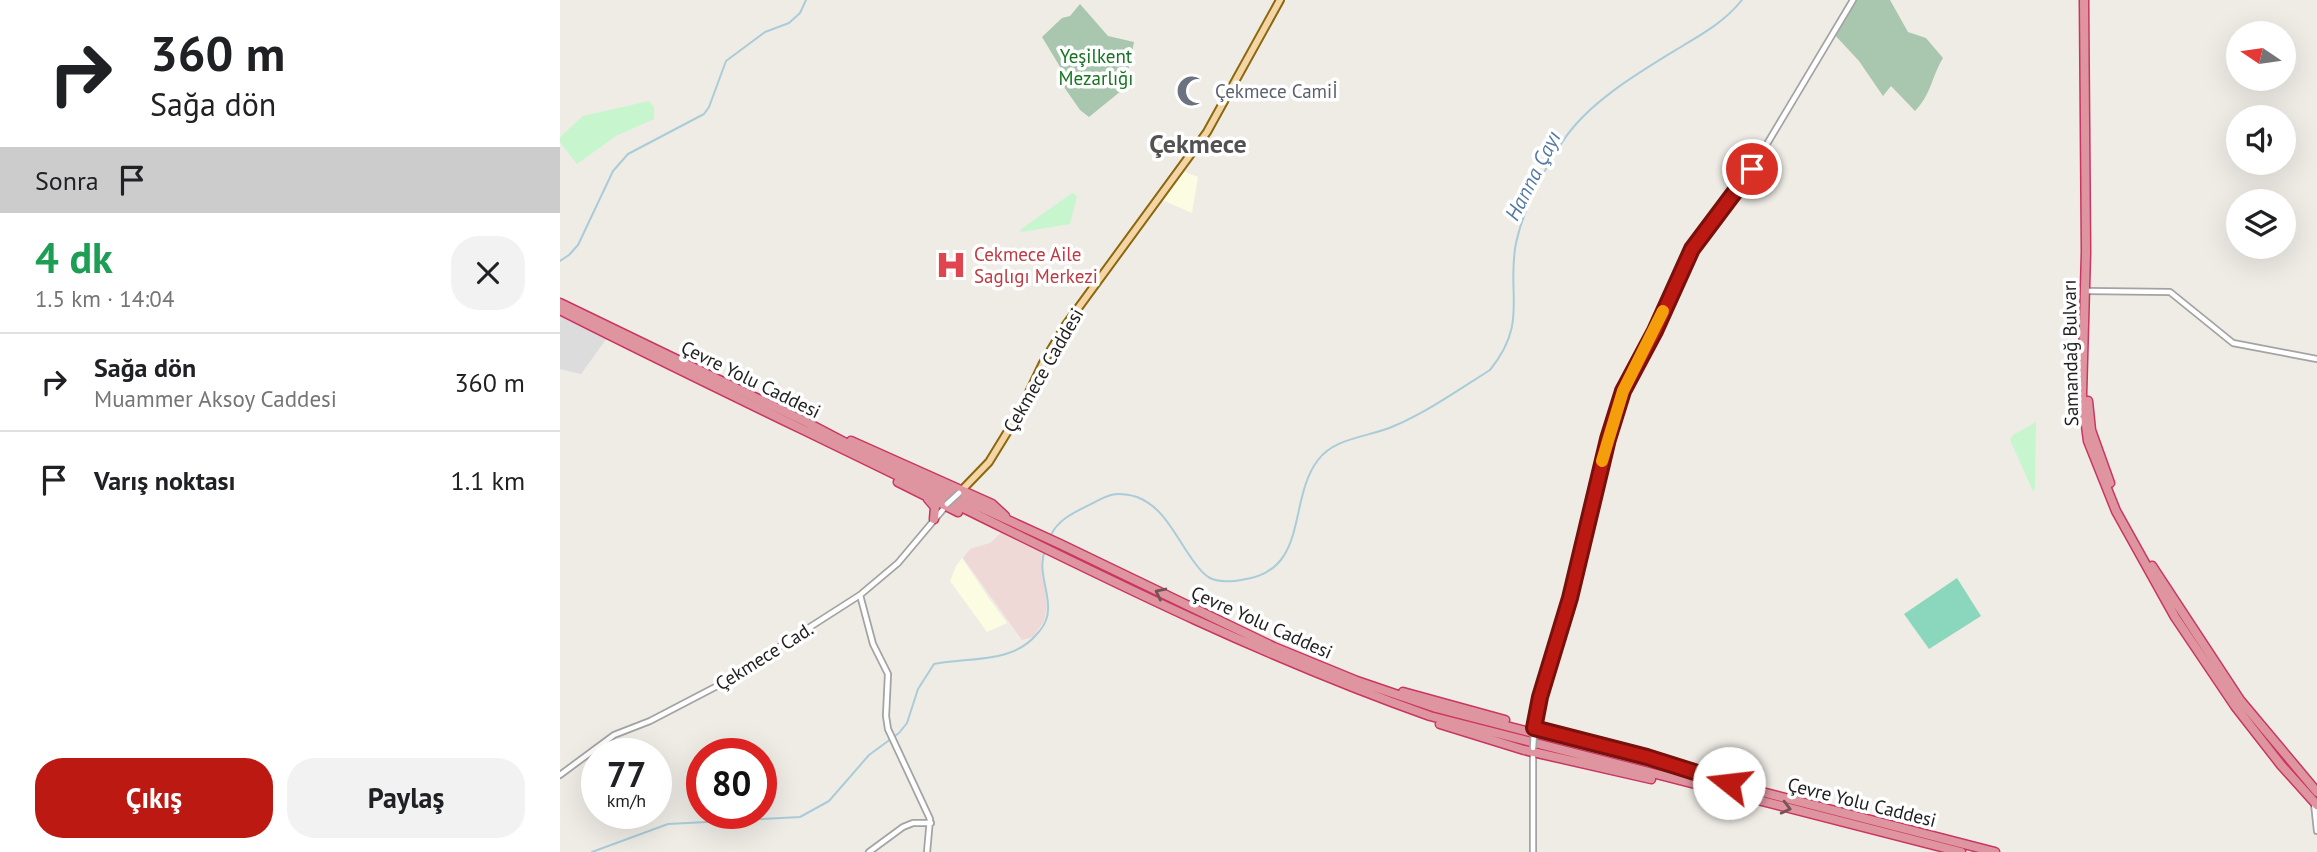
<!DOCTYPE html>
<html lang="tr">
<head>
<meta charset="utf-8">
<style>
	body { margin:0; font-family:"PT Sans",sans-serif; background:#f2f2f2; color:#202124; height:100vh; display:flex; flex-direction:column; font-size:26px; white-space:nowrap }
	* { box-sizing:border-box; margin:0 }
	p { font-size:23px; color:#757577 }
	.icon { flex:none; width:38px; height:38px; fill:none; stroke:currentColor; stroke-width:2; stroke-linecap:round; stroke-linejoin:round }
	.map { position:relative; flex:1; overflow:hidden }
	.details { display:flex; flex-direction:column; background:#fff; width:560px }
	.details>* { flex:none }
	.hud { background:#fff; color:#202124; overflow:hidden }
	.needle { width:46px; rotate:283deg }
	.controls { position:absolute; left:1666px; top:21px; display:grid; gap:14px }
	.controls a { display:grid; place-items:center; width:70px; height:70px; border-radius:50%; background:#fff; box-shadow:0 7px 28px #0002; font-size:35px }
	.speed { position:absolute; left:21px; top:738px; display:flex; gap:14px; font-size:35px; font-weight:700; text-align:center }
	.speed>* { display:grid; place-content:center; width:91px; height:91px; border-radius:50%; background:#fff; box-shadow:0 7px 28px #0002; line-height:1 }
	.speed small { font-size:18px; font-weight:400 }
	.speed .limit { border:10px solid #d22; background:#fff; color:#111 }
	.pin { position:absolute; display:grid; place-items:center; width:60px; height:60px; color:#fff; margin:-30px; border:4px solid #fff; border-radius:50%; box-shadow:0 2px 7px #0007 }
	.me { position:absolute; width:77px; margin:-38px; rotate:286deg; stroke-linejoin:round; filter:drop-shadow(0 0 5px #0008) }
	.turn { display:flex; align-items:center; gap:24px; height:147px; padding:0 35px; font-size:32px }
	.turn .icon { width:91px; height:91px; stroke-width:2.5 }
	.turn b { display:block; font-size:49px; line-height:60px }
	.then { display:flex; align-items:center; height:66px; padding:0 35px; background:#0003; gap:14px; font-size:26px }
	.round { display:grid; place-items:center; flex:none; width:74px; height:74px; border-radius:28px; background:#f2f2f2 }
	.head { display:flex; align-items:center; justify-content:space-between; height:119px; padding:0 35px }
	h1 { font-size:42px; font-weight:800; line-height:52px; color:#1e9e55 }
	.action { display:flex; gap:14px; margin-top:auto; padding:14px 35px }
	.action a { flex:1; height:80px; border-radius:28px; background:#bb1912; color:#fff; font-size:28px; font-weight:800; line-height:80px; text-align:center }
	.action a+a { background:#f2f2f2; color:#202124 }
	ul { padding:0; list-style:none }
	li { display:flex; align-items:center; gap:21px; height:98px; padding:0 35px; border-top:2px solid #e0e0e0 }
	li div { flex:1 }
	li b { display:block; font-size:26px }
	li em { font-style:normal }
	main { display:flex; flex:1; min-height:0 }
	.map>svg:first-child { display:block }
	.residential { fill:#dddcdc }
	.commercial { fill:#eed9d7 }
	.education { fill:#fbfce2 }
	.cemetery { fill:#a9c6af }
	.park { fill:#c7f5cd }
	.pitch { fill:#8bd7bd }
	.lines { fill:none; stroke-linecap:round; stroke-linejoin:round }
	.stream { stroke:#aaccd8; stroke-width:2 }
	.minor-casing { stroke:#a3a3a3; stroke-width:8 }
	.major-casing { stroke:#8c670e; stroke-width:10 }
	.highway-casing { stroke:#cb3562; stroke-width:11 }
	.minor { stroke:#fff; stroke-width:4.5 }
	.major { stroke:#f3d5a6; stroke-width:6 }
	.highway { stroke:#df95a0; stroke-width:8 }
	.minor-bridge-casing { stroke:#a3a3a3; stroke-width:8; stroke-linecap:butt }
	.minor-bridge { stroke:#fff; stroke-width:4.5 }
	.oneway { stroke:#755459 }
	.route-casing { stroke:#7a100c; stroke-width:18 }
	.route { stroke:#bb1912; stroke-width:12 }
	.slow { stroke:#f59e0b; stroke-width:12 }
	.labels { text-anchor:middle; stroke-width:7; stroke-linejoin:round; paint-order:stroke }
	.park-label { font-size:19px; fill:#167421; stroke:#fff }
	.worship-label { font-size:19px; fill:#5b616d; stroke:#fff; text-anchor:start }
	.health-label { font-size:19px; fill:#be3a42; stroke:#fff; text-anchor:start }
	.street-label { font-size:19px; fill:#1f1f1f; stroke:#fff }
	.water-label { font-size:21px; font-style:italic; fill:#5479a6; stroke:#fff }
	.district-label { font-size:26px; font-weight:bold; fill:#525252; stroke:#fff }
</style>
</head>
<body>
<main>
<section class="details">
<div class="hud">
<div class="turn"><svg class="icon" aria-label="right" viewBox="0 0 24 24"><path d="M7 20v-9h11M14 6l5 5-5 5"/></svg><div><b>360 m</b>Sağa dön</div></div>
<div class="then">Sonra<svg class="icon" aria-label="arrive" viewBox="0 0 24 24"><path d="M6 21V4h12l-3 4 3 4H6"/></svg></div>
</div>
<div class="head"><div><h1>4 dk</h1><p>1.5 km · 14:04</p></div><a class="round"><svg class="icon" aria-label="close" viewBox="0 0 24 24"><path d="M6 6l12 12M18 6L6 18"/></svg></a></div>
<ul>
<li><svg class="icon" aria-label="right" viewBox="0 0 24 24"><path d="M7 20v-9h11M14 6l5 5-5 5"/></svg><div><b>Sağa dön</b><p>Muammer Aksoy Caddesi</p></div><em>360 m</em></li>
<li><svg class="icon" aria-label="arrive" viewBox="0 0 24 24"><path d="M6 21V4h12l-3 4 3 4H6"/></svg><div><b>Varış noktası</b></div><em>1.1 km</em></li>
</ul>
<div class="action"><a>Çıkış</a><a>Paylaş</a></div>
</section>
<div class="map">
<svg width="1757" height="852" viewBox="0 0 1757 852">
	<rect width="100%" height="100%" fill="#efece6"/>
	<path class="residential" d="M0,315L47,338L21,374L0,369Z"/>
	<path class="commercial" d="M444,530L485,549L481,557L487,607L484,621L473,637L462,640L403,558L410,549L430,543Z"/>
	<path class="education" d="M622,171L638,177L632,213L600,199Z
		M402,558L428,597L447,623L427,632L390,581L396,566Z"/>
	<path class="cemetery" d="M1293,0H1330L1348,32L1366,38L1383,58C1371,78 1372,93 1355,111L1331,86L1323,96L1299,61L1272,32Z
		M520,4L548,36L574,42L567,77L561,91L529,117L520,110L504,87L505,75L482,37L502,18L510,16Z"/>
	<path class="park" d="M89,101L94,107V119L56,136L17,164L0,142V137L23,116Z
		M512,193L517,196L510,224L461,232L460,230Z
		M1476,422L1475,489L1473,491L1450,440L1453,435Z"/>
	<path class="pitch" d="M1397,578L1421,616L1369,649L1344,614Z"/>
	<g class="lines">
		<path class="stream" d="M0,261L9,255L18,245L53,171L68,154L144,114L149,107L166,61L205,32L229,23L240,13L246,0
			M491,535C498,520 513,513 527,506C534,503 543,497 551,495C559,493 570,495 577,497C605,508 615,536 632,559C637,566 642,574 650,578C658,582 672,582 681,580C750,572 727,500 758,460C775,437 810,437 834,426C867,412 900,389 930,370C969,322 946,294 956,243C964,207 983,171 1003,141C1029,101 1083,70 1124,45C1146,32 1166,20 1182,0
			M32,852L108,824L240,817L269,801L309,755L339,733L347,723L358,689L374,664C409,657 452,664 477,634C485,625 489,617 488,604C487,587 478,567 485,550"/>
		<g class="minor-casing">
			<path id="minor" d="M1528,291L1610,292L1673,343L1757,359
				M300,595L313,644L328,674L326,716L328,729L370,819L367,852
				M974,732L975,713L1010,599L1035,490L1063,391L1095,331L1132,249L1192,169L1293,0
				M973,751V852
				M0,775L54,735L90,721L161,684L300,595L338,563L386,506
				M1754,803L1757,831
				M309,852L343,827L353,823H371"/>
		</g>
		<g class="major-casing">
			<path id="major" d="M402,490L429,462L459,413L483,363L505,326L647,132L720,0"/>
		</g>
		<g class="highway-casing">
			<path id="highway" d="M1524,0L1526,252L1522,395L1528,441L1556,511L1615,617L1675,706L1721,765L1757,805
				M0,303L246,422L328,465L500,544L714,647L797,681L876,708L1435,852
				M0,310C126,374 253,434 379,496C541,576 700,656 870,716L1401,852
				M1528,401L1531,430L1550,483
				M291,441L432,504L445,516
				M338,482L398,512
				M368,499L375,507L374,519
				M1592,566L1680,700L1757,792
				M843,692L945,720
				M880,724L964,750L1091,779
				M998,734L1043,745"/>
		</g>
		<use href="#minor" class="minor"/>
		<use href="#major" class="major"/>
		<use href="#highway" class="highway"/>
		<g class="minor-bridge-casing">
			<path id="minor-bridge" d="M387,504L399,493
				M973,748L974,732"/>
		</g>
		<use href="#minor-bridge" class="minor-bridge"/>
	</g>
	<defs><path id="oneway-chevron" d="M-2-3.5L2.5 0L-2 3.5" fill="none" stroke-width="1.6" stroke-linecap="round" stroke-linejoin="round" transform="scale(1.75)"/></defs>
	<g class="oneway">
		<use href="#oneway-chevron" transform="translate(600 593) rotate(-154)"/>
		<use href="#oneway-chevron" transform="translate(1226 808) rotate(14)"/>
	</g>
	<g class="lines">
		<g class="route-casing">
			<path id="route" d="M1169,783L1087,757L974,728L980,697L1010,598L1048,439L1063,391L1095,331L1132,249L1192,169"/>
		</g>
		<use href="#route" class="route"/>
		<path class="slow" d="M1042,461L1063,391L1103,311"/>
	</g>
	<defs>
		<g id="mosque-bare" transform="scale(2.415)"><path d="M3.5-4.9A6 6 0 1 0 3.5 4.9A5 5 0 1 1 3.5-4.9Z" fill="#6b7280" stroke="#fff" stroke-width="2.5" paint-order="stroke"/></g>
		<g id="hospital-bare" transform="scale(2.415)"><path d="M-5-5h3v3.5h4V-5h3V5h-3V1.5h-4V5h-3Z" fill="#e0444e" stroke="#fff" stroke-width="2.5" paint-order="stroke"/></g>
	</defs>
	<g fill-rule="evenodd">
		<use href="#mosque-bare" x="632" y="91"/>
		<use href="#hospital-bare" x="391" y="265"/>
	</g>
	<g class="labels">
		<g class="park-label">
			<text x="536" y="63">Yeşilkent<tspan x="536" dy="22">Mezarlığı</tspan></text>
		</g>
		<g class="worship-label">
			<text x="655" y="98">Çekmece Camiİ</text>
		</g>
		<g class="health-label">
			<text x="414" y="261">Cekmece Aile<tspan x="414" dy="22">Saglıgı Merkezi</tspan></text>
		</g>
		<g class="street-label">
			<text transform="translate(1510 353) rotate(-91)" y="7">Samandağ Bulvarı</text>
			<text transform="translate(483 370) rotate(-60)" y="7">Çekmece Caddesi</text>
			<text transform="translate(191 379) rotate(26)" y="7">Çevre Yolu Caddesi</text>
			<text transform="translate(702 622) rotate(24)" y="7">Çevre Yolu Caddesi</text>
			<text transform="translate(204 656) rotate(-32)" y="7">Çekmece Cad.</text>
			<text transform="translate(1302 802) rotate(14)" y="7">Çevre Yolu Caddesi</text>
		</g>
		<g class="water-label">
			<text transform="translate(973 176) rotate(-63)" y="7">Hanna Çayı</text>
		</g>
		<g class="district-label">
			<text x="638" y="153">Çekmece</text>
		</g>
	</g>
</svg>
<div class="controls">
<a><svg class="needle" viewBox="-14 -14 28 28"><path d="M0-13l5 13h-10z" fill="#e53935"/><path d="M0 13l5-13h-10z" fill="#757577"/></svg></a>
<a><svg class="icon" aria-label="sound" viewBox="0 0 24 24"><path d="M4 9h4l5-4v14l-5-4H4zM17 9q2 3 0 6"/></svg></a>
<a><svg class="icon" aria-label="layers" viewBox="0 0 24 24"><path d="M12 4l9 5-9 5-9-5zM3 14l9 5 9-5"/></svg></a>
</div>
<div class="speed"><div>77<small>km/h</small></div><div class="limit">80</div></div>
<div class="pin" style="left:1192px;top:169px;background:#d93025"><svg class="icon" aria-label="arrive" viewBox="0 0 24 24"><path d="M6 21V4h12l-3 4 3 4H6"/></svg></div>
<svg class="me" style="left:1169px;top:783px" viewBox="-20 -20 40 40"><circle r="19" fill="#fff"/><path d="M0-13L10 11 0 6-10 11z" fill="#bb1912"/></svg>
</div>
</main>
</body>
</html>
